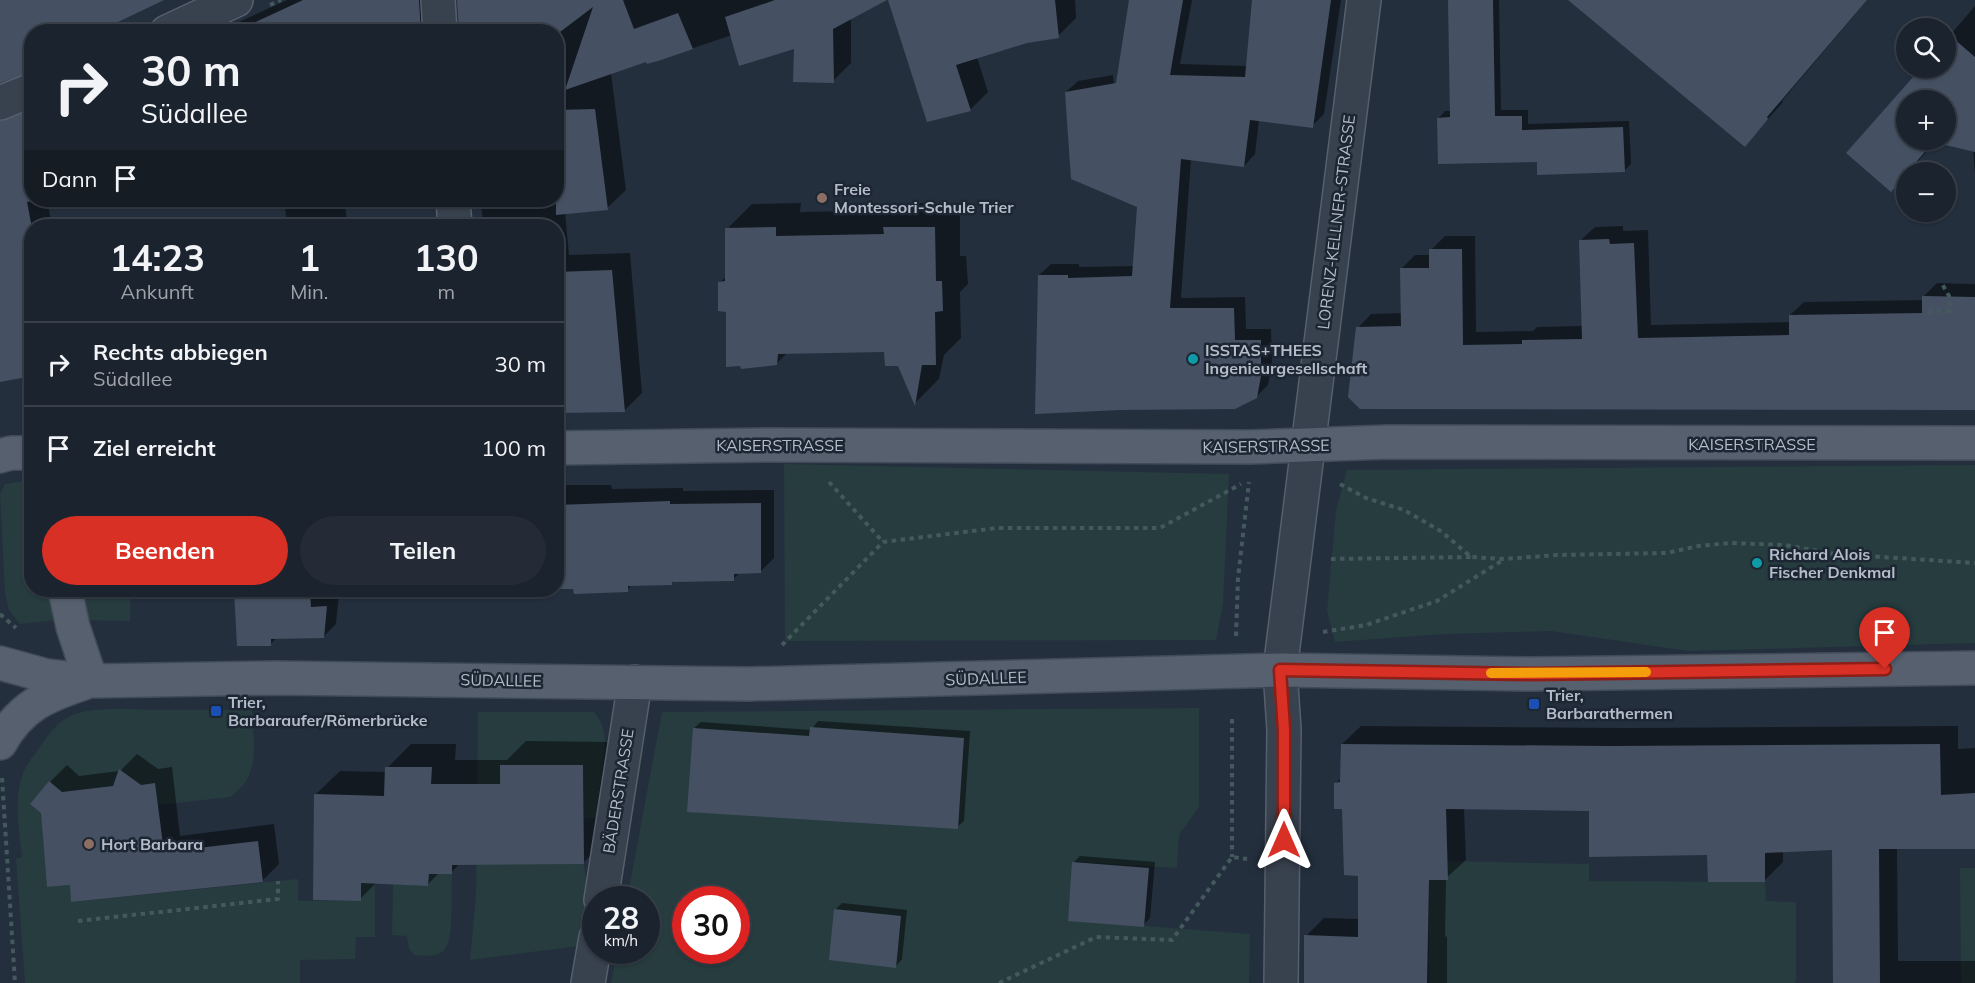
<!DOCTYPE html>
<html lang="de">
<head>
<meta charset="utf-8">
<style>
	body { margin:0; font-family:Mulish,sans-serif; background:#242b36; color:#f1f3f6; height:100vh; display:flex; flex-direction:column; font-size:22px; white-space:nowrap }
	* { box-sizing:border-box; margin:0 }
	p { font-size:20px; color:#a0a4aa }
	.icon { flex:none; width:33px; height:33px; fill:none; stroke:currentColor; stroke-width:2; stroke-linecap:round; stroke-linejoin:round }
	.map { position:relative; flex:1; overflow:hidden }
	.drawer { position:absolute; left:24px; top:219px; width:540px; height:378px; display:flex; flex-direction:column; background:#1b232e; border-radius:24px; box-shadow:0 2px 4px #0004,0 0 0 2px #39404a }
	.drawer>* { flex:none }
	.top-card { position:absolute; left:24px; top:24px; width:540px; height:183px; border-radius:24px; box-shadow:0 2px 4px #0004,0 0 0 2px #39404a; background:#1b232e; color:#f1f3f6; overflow:hidden }
	.fabs { position:absolute; left:1896px; top:18px; display:grid; gap:12px }
	.fabs a { display:grid; place-items:center; width:60px; height:60px; border-radius:50%; background:#1b232e; box-shadow:0 2px 4px #0004,0 0 0 2px #39404a; font-size:30px }
	.speed { position:absolute; left:582px; top:886px; display:flex; gap:12px; font-size:30px; font-weight:700; text-align:center }
	.speed>* { display:grid; place-content:center; width:78px; height:78px; border-radius:50%; background:#1b232e; box-shadow:0 2px 4px #0004,0 0 0 2px #39404a; line-height:1 }
	.speed small { font-size:15px; font-weight:400 }
	.speed .limit { border:9px solid #d22; background:#fff; color:#111 }
	.pin { position:absolute; display:grid; place-items:center; width:51px; height:51px; color:#fff; margin:-62px -26px; border-radius:50% 50% 50% 0; rotate:-45deg; box-shadow:0 0 6px #0007 }
	.pin .icon { rotate:45deg }
	.me { position:absolute; width:66px; margin:-33px; rotate:0deg; stroke-linejoin:round; filter:drop-shadow(0 0 4px #0008) }
	.turn { display:flex; align-items:center; gap:21px; height:126px; padding:0 18px; font-size:27px }
	.turn .icon { width:78px; height:78px; stroke-width:2.5 }
	.turn b { display:block; font-size:42px; line-height:51px }
	.then { display:flex; align-items:center; height:57px; padding:0 18px; background:#0003; gap:12px; font-size:22px }
	.eta { display:flex; justify-content:space-evenly; align-items:center; height:102px; text-align:center }
	.eta b { font-size:36px; font-weight:700; line-height:42px }
	.primary-button { display:flex; gap:12px; margin-top:auto; padding:12px 18px }
	.primary-button a { flex:1; height:69px; border-radius:36px; background:#d93025; color:#fff; font-size:24px; font-weight:700; line-height:69px; text-align:center }
	.primary-button a+a { background:#242b36; color:#f1f3f6 }
	ul { padding:0; list-style:none }
	li { display:flex; align-items:center; gap:18px; height:84px; padding:0 18px; border-top:2px solid #39404a }
	li div { flex:1 }
	li b { display:block; font-size:22px }
	li em { font-style:normal }
	.map>svg:first-child { display:block }
	.green { fill:#263c3f; fill-rule:evenodd }
	.shadow { fill:#0007; fill-rule:evenodd }
	.building { fill:#455162; fill-rule:evenodd }
	.lines { fill:none; stroke-linecap:round; stroke-linejoin:round }
	.minor-casing { stroke:#565f6c; stroke-width:36 }
	.major-casing { stroke:#414a57; stroke-width:36 }
	.path { stroke:#44595c; stroke-width:4; stroke-dasharray:4.5 4.5; stroke-linecap:butt }
	.minor { stroke:#38414e; stroke-width:33 }
	.major { stroke:#56606e; stroke-width:33 }
	.route-casing { stroke:#8d1f18; stroke-width:15 }
	.route { stroke:#d93025; stroke-width:10 }
	.slow { stroke:#f59e0b; stroke-width:10 }
	.education-dot { fill:#8d6e63; stroke:#1d2633; stroke-width:2 }
	.culture-dot { fill:#0f9aa8; stroke:#1d2633; stroke-width:2 }
	.transit-dot { fill:#1a4fb4; stroke:#1d2633; stroke-width:2 }
	.labels { text-anchor:middle; stroke-width:5; stroke-linejoin:round; paint-order:stroke }
	.poi-label { font-size:16px; font-weight:bold; fill:#b4bcc9; stroke:#1d2633; text-anchor:start }
	.street-label { font-size:16px; fill:#b4bcc9; stroke:#1d2633 }
</style>
</head>
<body>
<div class="map">
<svg width="1975" height="983" viewBox="0 0 1975 983">
	<rect width="100%" height="100%" fill="#242f3e"/>
	<path class="green" d="M784,464L1229,474L1223,604L1216,640L785,641Z
		M1975,465V643L1688,651L1551,631L1444,634L1335,642L1327,611L1336,511L1347,470Z
		M31,480L32,590H52L58,620L20,624L9,610L5,593L0,494L5,484Z
		M77,590H130V621L81,620Z
		M1199,708V807L1179,835L1177,868L1073,862L1068,920L1250,934L1249,983H611L617,951H646V900H627L662,712ZM686,900H736V951H686Z
		M162,710H252C254,743 261,777 230,797L158,805L155,784L62,792L49,781L41,813L47,887L70,885L72,902L298,879V901H360L362,866H375V937H356L355,959L300,960V983H25L16,859L22,857C19,829 12,793 26,767C30,759 37,752 42,744C51,731 59,720 75,714C97,706 138,710 162,710Z
		M478,712H594C603,723 605,731 605,745L596,819L584,818L583,765H500L499,864H584L587,887L579,946L470,960L476,895Z
		M1447,861L1589,864V881L1765,882L1766,901L1796,902V981L1795,983H1429V880H1448Z
		M1960,868H1975V983H1961Z
		M429,874H452C451,889 454,939 445,949C438,958 424,956 414,955L409,949L407,936L392,935L393,884L428,886Z"/>
	<path class="shadow" d="M287,0H438L452,32H217Z
		M458,0H884L851,18V63L833,81L795,47L732,35L661,59L647,60L611,73L626,190L607,208L565,212L569,255L630,253L642,393L624,411H556V226H483L481,200H556V32Z
		M889,0H1075L1076,18L1058,36L1026,41L977,57L988,92L970,110Z
		M1131,0H1192L1180,64L1247,66L1254,0H1341L1324,114L1312,126L1259,120L1255,154L1244,166L1191,159L1181,298L1245,297L1246,329H1271L1272,363L1268,385L1256,397L1039,275L1051,264H1079V267L1135,266L1139,206L1066,92L1078,81L1113,75L1114,85L1118,81Z
		M1449,0H1499L1501,110H1528V124L1629,121L1631,164L1624,171L1538,161L1439,118L1445,111H1452Z
		M1571,0H1867L1782,101L1783,102L1745,145Z
		M1975,6V175L1973,150L1935,141L1910,171L1906,172V175L1891,190L1848,153L1922,68H1946V40ZM1906,100H1946V140H1906Z
		M0,126L32,200H47L52,226H32L0,381Z
		M295,200H387L345,202L347,226H280L287,220L285,210Z
		M801,203L800,212L903,210L910,203H960V256H966L968,284L960,292L961,338L944,355L939,379L915,403L899,365L885,351L788,352L777,363L727,311L719,283L727,276V229L752,204Z
		M1623,226V231L1648,230L1651,325L1790,322V315L1804,302L1923,300V297L1937,283L1975,284V407L1361,408L1358,328L1371,314L1402,313L1401,269L1415,255H1431V250L1445,236H1475L1476,332L1533,331L1537,327L1583,326L1581,240L1595,227Z
		M556,485H611L612,489L683,488V491L774,490V558L760,572H741L733,579L675,580L672,583L633,584L627,590L556,587Z
		M180,590H326V595L339,594L336,624L324,636L278,637L270,644L236,598H181Z
		M818,721L970,731L964,821L957,827L694,728L701,722L811,730Z
		M1361,726L1629,728L1958,726V749L1975,748V847H1897L1898,961H1975V983H1834V848L1783,851V862L1765,880L1709,853L1591,810L1464,808L1466,860L1446,878L1445,937L1447,936V983H1305L1306,936L1324,918L1360,919L1359,875L1343,808L1335,784L1342,777V744Z
		M526,741L607,742L608,838L583,863H460L451,873H439L428,884L377,882L360,899L315,795L340,771L387,772V768L411,744H456L455,760H507Z
		M137,754L158,769L172,767L180,836L274,824L279,864L262,881L71,883L50,782L67,765L79,776L120,771Z
		M1080,856L1155,862L1150,918L1143,925L1074,862Z
		M842,903L907,910L902,959L896,966L835,910Z"/>
	<path class="building" d="M0,0H164L97,32H32V72L0,83Z
		M303,0H419L421,32H234Z
		M457,0H623L634,29L678,13L693,49L661,60L647,64L646,62L565,90L593,7L560,32H459Z
		M775,0H887L833,29L834,83L793,82L794,49L739,66L725,17Z
		M888,0H1055L1059,38L1027,43L956,65L971,111L927,122Z
		M1129,0H1183L1170,75L1245,77L1252,0H1331L1313,128L1250,120L1244,167L1181,159L1170,308H1234L1235,340H1261V376L1257,398L1235,409L1120,410L1035,414L1038,275H1068V278L1132,276L1137,207L1071,179L1065,92L1116,83Z
		M1448,0H1493L1495,116H1522V130L1623,127L1625,172L1537,175V162L1438,164L1437,118L1450,117Z
		M1568,0H1867L1767,117L1768,119L1745,147Z
		M1946,32L1975,57V152L1933,142L1891,192L1846,153L1921,68H1946ZM1906,100H1946V140H1906Z
		M595,109L608,210L556,215V110Z
		M32,110V201L27,202L32,228V376L0,382V121Z
		M776,227V236L884,234L883,227H935L936,281H942L943,311L935,312L936,365H922L915,406L898,366H885L884,352L778,354L777,365L741,369L740,366L726,367V312L718,311V282L725,281V228Z
		M1609,239L1610,244L1634,243L1638,338L1789,335V315L1922,313V296L1975,297V410L1360,409L1348,397L1356,327L1401,326L1400,268H1429V249H1462L1463,345L1522,344V340L1582,339L1579,240Z
		M612,270L625,412L556,413V272Z
		M670,501V504L761,503V573L734,574V581L672,582V585L628,586V592L574,594L573,589H556V505Z
		M234,590H310L311,607L327,606L324,638L271,639V646H237Z
		M810,727L964,738L958,829L687,812L693,728L809,736Z
		M1341,744L1610,746L1940,744L1941,795L1975,793V849H1879L1880,983H1833L1832,850L1765,853V882H1708L1707,855L1589,857V811L1446,809L1448,880H1429L1427,983H1304V935L1358,937V876L1344,875L1342,809H1334V783L1340,782Z
		M500,765H583L584,864L452,865V874H429L428,886L361,883V901L313,900L314,794L384,796L385,767H432L431,784H500Z
		M119,769L141,785L155,783L164,852L258,841L263,882L71,902L70,885L47,887L41,813L30,804L49,781L62,792L113,786Z
		M1072,862L1149,868L1144,927L1068,921Z
		M834,909L901,916L896,968L829,960Z"/>
	<g class="lines">
		<g class="minor-casing">
			<path id="minor" d="M438,0L440,32
				M167,32L236,0
				M0,103L32,90
				M453,200L455,226
				M601,900L635,682
				M588,983L596,937
				M1281,983L1284,730L1280,670L1364,0"/>
		</g>
		<g class="major-casing">
			<path id="major" d="M556,448L770,445L1250,447L1388,442L1975,443
				M0,456L11,453H32
				M65,590L73,627L91,681
				M0,663L47,676L91,681L277,678L748,684L1280,670L1532,674L1975,668
				M0,743C21,706 45,696 84,683"/>
		</g>
		<path class="path" d="M270,5L281,0
			M1930,314L1931,311H1950L1949,296L1941,282
			M829,482L883,542
			M1340,484L1366,498L1404,510L1442,532L1471,557L1504,559L1557,555L1667,553L1698,546L1730,543L1785,545L1835,554L1975,563
			M1331,559L1471,557
			M0,614L16,628
			M1323,632L1366,625L1437,601L1503,560
			M1236,636L1238,578L1249,482
			M782,645L883,542L997,528H1160L1241,484
			M1232,719V857
			M2,778L15,983
			M78,921L278,899V881
			M999,983L1096,937L1172,940L1232,857L1247,859"/>
		<use href="#minor" class="minor"/>
		<use href="#major" class="major"/>
	</g>
	<g class="lines">
		<g class="route-casing">
			<path id="route" d="M1284,840V730L1280,670L1532,674L1885,669"/>
		</g>
		<use href="#route" class="route"/>
		<path class="slow" d="M1491,673L1646,672"/>
	</g>
	<g class="education-dot">
		<circle cx="822" cy="198" r="6"/>
		<circle cx="89" cy="844" r="6"/>
	</g>
	<g class="culture-dot">
		<circle cx="1193" cy="359" r="6"/>
		<circle cx="1757" cy="563" r="6"/>
	</g>
	<g class="transit-dot">
		<rect x="1528" y="698" width="12" height="12" rx="3"/>
		<rect x="210" y="705" width="12" height="12" rx="3"/>
	</g>
	<g class="labels">
		<g class="poi-label">
			<text x="834" y="195">Freie<tspan x="834" dy="18">Montessori-Schule Trier</tspan></text>
			<text x="1205" y="356">ISSTAS+THEES<tspan x="1205" dy="18">Ingenieurgesellschaft</tspan></text>
			<text x="1769" y="560">Richard Alois<tspan x="1769" dy="18">Fischer Denkmal</tspan></text>
			<text x="1546" y="701">Trier,<tspan x="1546" dy="18">Barbarathermen</tspan></text>
			<text x="228" y="708">Trier,<tspan x="228" dy="18">Barbaraufer/Römerbrücke</tspan></text>
			<text x="101" y="850">Hort Barbara</text>
		</g>
		<g class="street-label">
			<text transform="translate(1336 222) rotate(-83)" y="6">LORENZ-KELLNER-STRASSE</text>
			<text x="1752" y="450">KAISERSTRASSE</text>
			<text x="780" y="451">KAISERSTRASSE</text>
			<text transform="translate(1266 446) rotate(-1)" y="6">KAISERSTRASSE</text>
			<text transform="translate(986 678) rotate(-2)" y="6">SÜDALLEE</text>
			<text transform="translate(501 680) rotate(1)" y="6">SÜDALLEE</text>
			<text transform="translate(618 791) rotate(-81)" y="6">BÄDERSTRASSE</text>
		</g>
	</g>
</svg>
<div class="fabs">
<a><svg class="icon" aria-label="search" viewBox="0 0 24 24"><circle cx="10" cy="10" r="6"/><path d="M15 15l6 6"/></svg></a>
<a>+</a>
<a>−</a>
</div>
<div class="speed"><div>28<small>km/h</small></div><div class="limit">30</div></div>
<div class="pin" style="left:1885px;top:669px;background:#d93025"><svg class="icon" aria-label="arrive" viewBox="0 0 24 24"><path d="M6 21V4h12l-3 4 3 4H6"/></svg></div>
<svg class="me" style="left:1284px;top:840px" viewBox="-20 -20 40 40"><path d="M0-17L14 15 0 8-14 15z" fill="#d93025" stroke="#fff" stroke-width="4"/></svg>
<div class="top-card">
<div class="turn"><svg class="icon" aria-label="right" viewBox="0 0 24 24"><path d="M7 20v-9h11M14 6l5 5-5 5"/></svg><div><b>30 m</b>Südallee</div></div>
<div class="then">Dann<svg class="icon" aria-label="arrive" viewBox="0 0 24 24"><path d="M6 21V4h12l-3 4 3 4H6"/></svg></div>
</div>
<section class="drawer">
<div class="eta">
<div><b>14:23</b><p>Ankunft</p></div>
<div><b>1</b><p>Min.</p></div>
<div><b>130</b><p>m</p></div>
</div>
<ul>
<li><svg class="icon" aria-label="right" viewBox="0 0 24 24"><path d="M7 20v-9h11M14 6l5 5-5 5"/></svg><div><b>Rechts abbiegen</b><p>Südallee</p></div><em>30 m</em></li>
<li><svg class="icon" aria-label="arrive" viewBox="0 0 24 24"><path d="M6 21V4h12l-3 4 3 4H6"/></svg><div><b>Ziel erreicht</b></div><em>100 m</em></li>
</ul>
<div class="primary-button"><a>Beenden</a><a>Teilen</a></div>
</section>
</div>
</body>
</html>
